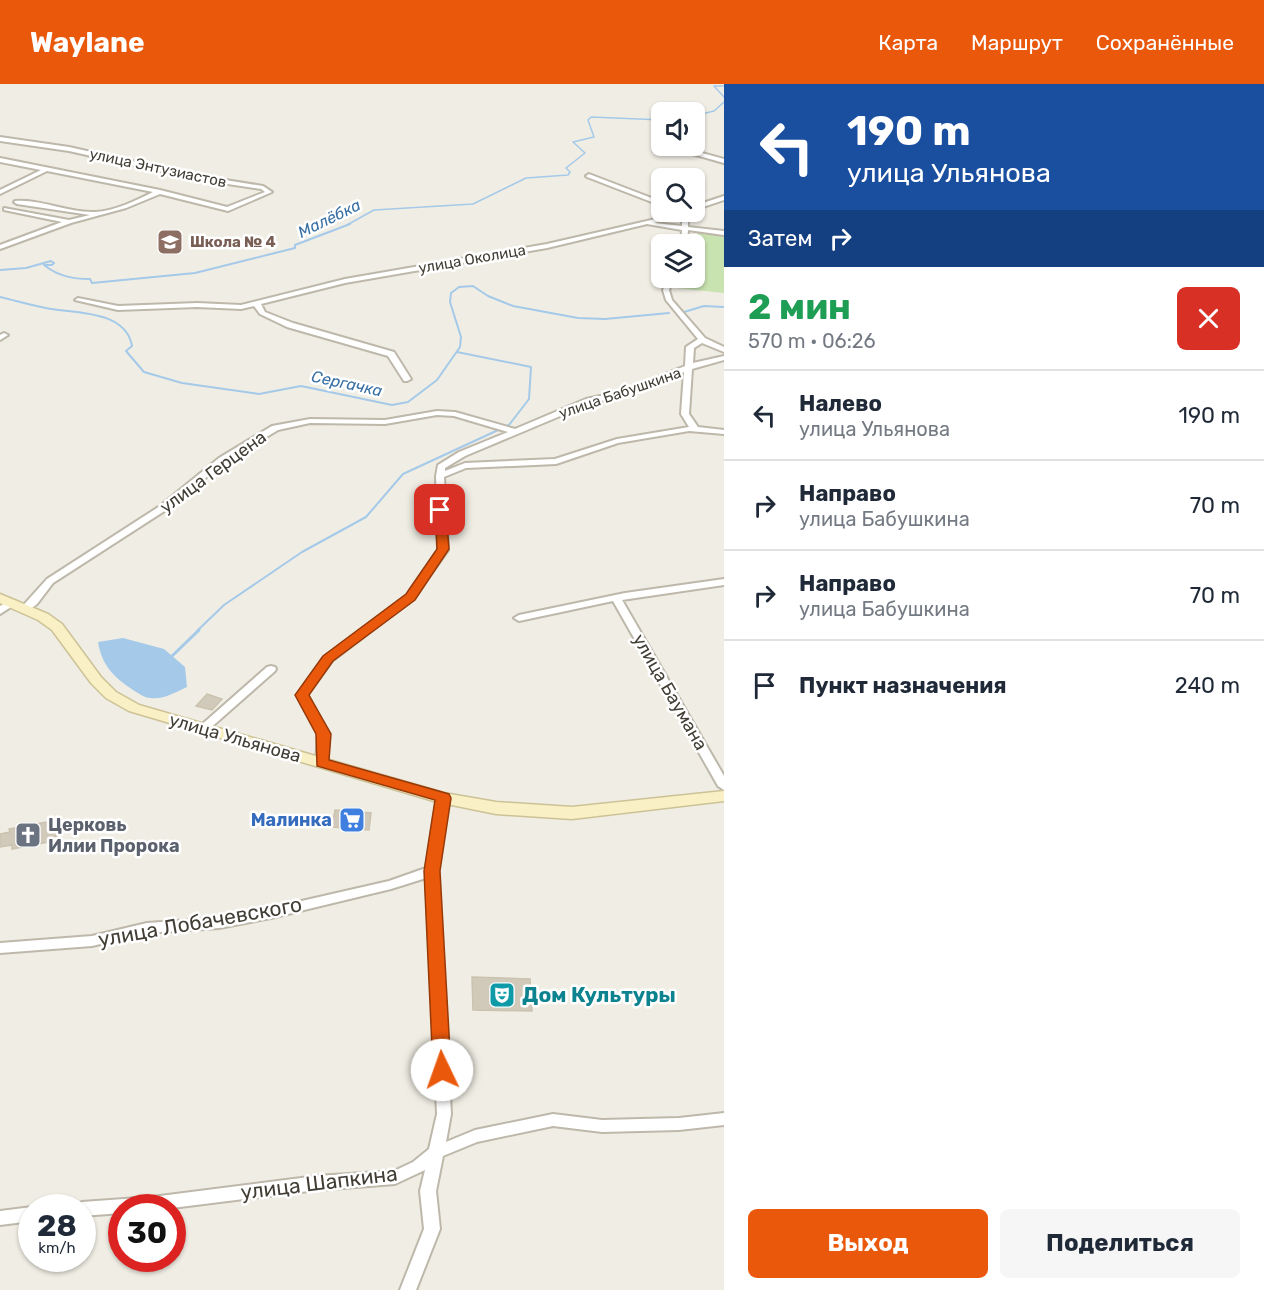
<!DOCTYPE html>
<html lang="ru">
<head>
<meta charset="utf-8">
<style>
	body { margin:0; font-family:Rubik,sans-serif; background:#f6f6f7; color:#1f2937; height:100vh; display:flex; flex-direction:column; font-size:22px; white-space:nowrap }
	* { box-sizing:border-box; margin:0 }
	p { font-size:20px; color:#747a83 }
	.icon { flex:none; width:33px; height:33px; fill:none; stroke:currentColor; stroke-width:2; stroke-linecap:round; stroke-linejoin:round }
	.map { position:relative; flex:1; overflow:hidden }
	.details { display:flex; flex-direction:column; background:#fff; width:540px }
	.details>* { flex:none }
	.hud { background:#1a4fa0; color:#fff; overflow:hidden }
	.tools { position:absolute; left:651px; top:18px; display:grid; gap:12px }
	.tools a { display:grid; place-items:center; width:54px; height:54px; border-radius:9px; background:#fff; box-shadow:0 2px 4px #0004; font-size:30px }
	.speed { position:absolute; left:18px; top:1110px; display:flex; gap:12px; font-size:30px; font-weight:700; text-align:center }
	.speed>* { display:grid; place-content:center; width:78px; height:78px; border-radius:50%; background:#fff; box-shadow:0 2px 4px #0004; line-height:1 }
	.speed small { font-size:15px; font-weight:400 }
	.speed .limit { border:9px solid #d22; background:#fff; color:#111 }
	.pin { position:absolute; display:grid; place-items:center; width:51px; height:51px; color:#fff; margin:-26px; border-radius:12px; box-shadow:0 3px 9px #0006 }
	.me { position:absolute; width:66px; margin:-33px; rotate:357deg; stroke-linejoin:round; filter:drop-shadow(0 0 4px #0008) }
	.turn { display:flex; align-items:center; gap:21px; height:126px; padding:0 24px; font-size:27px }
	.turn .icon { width:78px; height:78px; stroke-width:2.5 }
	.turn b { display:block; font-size:42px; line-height:51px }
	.then { display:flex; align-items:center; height:57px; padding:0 24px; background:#0003; gap:12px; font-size:22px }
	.round { display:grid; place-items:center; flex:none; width:63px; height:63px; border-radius:9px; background:#f6f6f7 }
	.summary { display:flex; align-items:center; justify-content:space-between; height:102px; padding:0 24px }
	h1 { font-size:36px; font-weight:700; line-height:45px; color:#1e9e55 }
	.cta { display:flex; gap:12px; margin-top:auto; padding:12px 24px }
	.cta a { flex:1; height:69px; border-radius:9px; background:#ea580c; color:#fff; font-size:24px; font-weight:700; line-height:69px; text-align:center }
	.cta a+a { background:#f6f6f7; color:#1f2937 }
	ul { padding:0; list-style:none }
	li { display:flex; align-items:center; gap:18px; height:90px; padding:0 24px; border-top:2px solid #e0e1e3 }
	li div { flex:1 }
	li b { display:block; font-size:22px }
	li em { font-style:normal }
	header { display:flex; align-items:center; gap:36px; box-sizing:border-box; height:84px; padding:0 30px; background:#ea580c; color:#fff }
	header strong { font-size:28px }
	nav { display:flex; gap:33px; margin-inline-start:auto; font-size:21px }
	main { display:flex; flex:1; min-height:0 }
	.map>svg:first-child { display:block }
	.green { fill:#c8e2b0 }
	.water { fill:#a5c9e9 }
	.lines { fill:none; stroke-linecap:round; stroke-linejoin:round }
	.stream-far2 { stroke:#a5c9e9; stroke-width:1.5 }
	.stream-far1 { stroke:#a5c9e9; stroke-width:2 }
	.stream { stroke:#a5c9e9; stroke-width:3 }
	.building { fill:#d1cabb; stroke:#cbc2af; stroke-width:1.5 }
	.street-casing { stroke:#beb8ab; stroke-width:4 }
	.secondary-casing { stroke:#cdc297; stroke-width:3 }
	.street { fill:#fff; fill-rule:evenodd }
	.secondary { fill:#f9f0c5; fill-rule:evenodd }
	.route { fill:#ea580c; stroke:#983908; stroke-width:1.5 }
	.labels { text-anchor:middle; stroke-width:5; stroke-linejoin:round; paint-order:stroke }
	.far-street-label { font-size:15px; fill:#423e35; stroke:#fff }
	.far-education-label { font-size:15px; font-weight:bold; fill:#785e54; stroke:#fff; text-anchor:start }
	.far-water-label { font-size:16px; font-style:italic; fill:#3870a4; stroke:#fff }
	.street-label { font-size:18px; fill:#423e35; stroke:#fff }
	.shop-label { font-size:18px; font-weight:bold; fill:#366cbe; stroke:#fff; text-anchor:end }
	.worship-label { font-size:18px; font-weight:bold; fill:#5b616d; stroke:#fff; text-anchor:start }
	.near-street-label { font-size:21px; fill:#423e35; stroke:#fff }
	.near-culture-label { font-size:21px; font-weight:bold; fill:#0d838f; stroke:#fff; text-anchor:start }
</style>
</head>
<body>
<header>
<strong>Waylane</strong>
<nav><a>Карта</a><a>Маршрут</a><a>Сохранённые</a></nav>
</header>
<main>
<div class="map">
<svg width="724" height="1206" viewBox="0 0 724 1206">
	<rect width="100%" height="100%" fill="#f0eee4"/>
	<path class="green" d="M698,149L724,150V209L676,204L680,194H694V160Z"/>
	<path class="water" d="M123,554L164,565L185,583L187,603C176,608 163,616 150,614C145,614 138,609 133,606C114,593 102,582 98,558Z"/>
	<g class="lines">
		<path class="stream-far2" d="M724,2H714L724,13
			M694,32L714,27L724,18
			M347,141L374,126L473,120L526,94L568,91L570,88L566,84L585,69L573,58L594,53L588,36L591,33L662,36"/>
		<path class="stream-far1" d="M0,186L26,184L51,177L54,179L52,181H44C58,192 72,195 90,195L92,199L195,189L295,164V161L350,140
			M0,213C17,217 34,222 51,225C77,229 126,227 132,262L126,267L144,288L182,299L259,310L301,302L392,321L408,318L437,296L460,263L461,253L450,218L451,209L459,203L473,202L488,212L513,222L578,234L605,235L669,229
			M684,228L704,222L724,223
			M197,547L224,521L302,468L366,433L403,390L509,341L529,315L531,283L457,268"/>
		<path class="stream" d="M172,572L199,546"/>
	</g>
	<path class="building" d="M207,610L222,615L212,626L196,622Z
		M335,726L371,729L369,746L332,743Z
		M46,738L47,742L55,741L57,752L49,753V758L12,765V761L0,763V750L10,748L9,745Z
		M472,893L530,895L532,927L473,926Z"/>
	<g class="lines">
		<g class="street-casing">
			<path id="street" d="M0,53L69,63L194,91L263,102L272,108L228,127L160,110L126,124L71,139L0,165V161L62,138L4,126V124L69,136L90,131L17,120L14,118L15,117C42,115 68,129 95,128C115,127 135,117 153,108L47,87L0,110V106L41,86L0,78V74L160,106L227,123L265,108L261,105L194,95L69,67L0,57Z
				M684,64L724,75V79L682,67L681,66Z
				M589,90L662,118V122L587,93L586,92Z
				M724,112V116L694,126V122Z
				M686,128L690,129L654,139L682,142V138L685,136L688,138V143L724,147V151L688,146L687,160H681L682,146L647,140L547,164L345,199L261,220L265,228L293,239L394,268L411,295L407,297H404L388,272L287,243L260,230L254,222L241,225L197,223L118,226L75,216L78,214L118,222L197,219L241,221L345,195L547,160Z
				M668,194H674L669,206L672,216L705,254L724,263V268L702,259L694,264L693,279L724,272V276L692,285L689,330L698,343L724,346V350L689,347L618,359L556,380L466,384L444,393L448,466L413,515L332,577L307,611L328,650V679L326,682H318L316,679L318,650L297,611L324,573L407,511L438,466L436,392L438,381L459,368L508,348L454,332L437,331L385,340L310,339L278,346L225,378L166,426L53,499L37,520L28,527H22L20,525L47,495L160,422L219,374L272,342L310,335L385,336L437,327L455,328L515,345L586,315L623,307L685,282L686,263L698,255L666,216L663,206ZM684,288L681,330L689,343L617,355L555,375L465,379L445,387V384L465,372L591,319L628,311Z
				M4,249L8,251L0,256V251Z
				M724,495V501L622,516L724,692V706L718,702L613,517L519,537L514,534L519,531L625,509Z
				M11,516L16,519L14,521L0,530V522Z
				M271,582L275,583L276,585L275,587L207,647H199L198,645L199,643L267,583Z
				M443,710L447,711L449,714L438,787L451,1030L446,1058L475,1046L553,1030L602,1036L679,1034L724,1029V1041L679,1046L602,1048L553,1042L477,1058L443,1072L436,1107L440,1145L416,1206H400L424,1145L420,1107L425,1086L395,1100L317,1106L172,1124H122V1129L82,1132V1124H75L77,1120L82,1118L152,1113L317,1092L394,1087L413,1078L429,1065L437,1030L426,794L391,805L271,834L219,844L147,849L92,862L0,869V859L92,852L147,839L219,834L271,824L389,797L426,784L437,714L439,711Z
				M32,1123V1137L0,1141V1127Z"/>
		</g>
		<g class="secondary-casing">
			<path id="secondary" d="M0,510L48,530L62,540L101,593L116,608L139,621L444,709L496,718L572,723L724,707V717L572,735L496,730L437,718L129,627L106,614L91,599L52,546L38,536L0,519Z"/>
		</g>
		<use href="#street" class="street"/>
		<use href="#secondary" class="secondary"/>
	</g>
	<path class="route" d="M440,423L446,426L449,465L415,516L333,577L309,611L331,650L329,676L449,710L451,714L440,787L451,986L448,991L442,993L435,991L433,986L424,787L435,716L317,682L316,650L295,611L323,572L406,510L437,465L435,426Z"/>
	<defs>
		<g id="school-square" transform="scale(1.35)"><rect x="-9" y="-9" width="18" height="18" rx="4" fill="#8d6e63" stroke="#fff"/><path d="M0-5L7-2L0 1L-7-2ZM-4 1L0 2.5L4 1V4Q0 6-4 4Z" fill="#fff"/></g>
		<g id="supermarket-square" transform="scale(1.35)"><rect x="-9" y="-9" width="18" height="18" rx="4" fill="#3f7fe0" stroke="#fff"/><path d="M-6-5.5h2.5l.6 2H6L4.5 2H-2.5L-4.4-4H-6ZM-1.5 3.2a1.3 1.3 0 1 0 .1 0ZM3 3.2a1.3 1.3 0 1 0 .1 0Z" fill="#fff"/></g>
		<g id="church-square" transform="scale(1.35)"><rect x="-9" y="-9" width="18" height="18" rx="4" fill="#6b7280" stroke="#fff"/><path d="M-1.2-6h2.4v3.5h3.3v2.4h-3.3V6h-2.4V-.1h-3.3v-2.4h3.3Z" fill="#fff"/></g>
		<g id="theatre-square" transform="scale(1.35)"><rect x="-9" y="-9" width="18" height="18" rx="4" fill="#0f9aa8" stroke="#fff"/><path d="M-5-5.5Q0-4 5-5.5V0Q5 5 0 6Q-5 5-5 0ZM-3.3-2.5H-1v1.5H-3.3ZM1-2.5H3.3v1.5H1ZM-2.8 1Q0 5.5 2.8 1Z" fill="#fff"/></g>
	</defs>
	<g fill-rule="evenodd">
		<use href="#school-square" x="170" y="158"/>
		<use href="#supermarket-square" x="352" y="736"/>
		<use href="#church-square" x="28" y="751"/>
		<use href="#theatre-square" x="502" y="911"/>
	</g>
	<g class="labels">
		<g class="far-street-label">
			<text transform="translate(158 84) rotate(12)" y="5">улица Энтузиастов</text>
			<text transform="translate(472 175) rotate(-10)" y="5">улица Околица</text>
			<text transform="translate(620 309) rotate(-19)" y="5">улица Бабушкина</text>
		</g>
		<g class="far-education-label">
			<text x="190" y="163">Школа № 4</text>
		</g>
		<g class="far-water-label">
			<text transform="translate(329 134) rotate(-26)" y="6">Малёбка</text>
			<text transform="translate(347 299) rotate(12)" y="6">Сергачка</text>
		</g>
		<g class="street-label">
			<text transform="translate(213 388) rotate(-36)" y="6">улица Герцена</text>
			<text transform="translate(670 608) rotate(60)" y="6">улица Баумана</text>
			<text transform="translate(235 654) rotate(16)" y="6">улица Ульянова</text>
		</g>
		<g class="shop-label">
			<text x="332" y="742">Малинка</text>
		</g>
		<g class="worship-label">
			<text x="48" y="747">Церковь<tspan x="48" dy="21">Илии Пророка</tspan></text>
		</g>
		<g class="near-street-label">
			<text transform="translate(200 838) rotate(-10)" y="7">улица Лобачевского</text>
			<text transform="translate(319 1099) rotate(-7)" y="7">улица Шапкина</text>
		</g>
		<g class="near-culture-label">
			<text x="522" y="918">Дом Культуры</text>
		</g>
	</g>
</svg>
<div class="tools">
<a><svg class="icon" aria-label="sound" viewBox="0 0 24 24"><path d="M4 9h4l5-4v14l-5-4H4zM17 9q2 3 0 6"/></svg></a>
<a><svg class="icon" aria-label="search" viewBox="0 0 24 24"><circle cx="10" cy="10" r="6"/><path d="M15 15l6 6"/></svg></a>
<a><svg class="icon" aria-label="layers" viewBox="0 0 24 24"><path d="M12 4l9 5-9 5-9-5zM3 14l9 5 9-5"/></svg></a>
</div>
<div class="speed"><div>28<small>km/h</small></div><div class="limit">30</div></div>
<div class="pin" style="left:440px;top:426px;background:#d93025"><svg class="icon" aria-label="arrive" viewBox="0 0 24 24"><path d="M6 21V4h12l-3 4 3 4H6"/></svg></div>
<svg class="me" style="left:442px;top:986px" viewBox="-20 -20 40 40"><circle r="19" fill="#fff"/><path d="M0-13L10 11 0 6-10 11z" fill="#ea580c"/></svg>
</div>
<section class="details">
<div class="hud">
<div class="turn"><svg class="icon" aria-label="left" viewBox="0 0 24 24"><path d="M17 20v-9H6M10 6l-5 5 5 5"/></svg><div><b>190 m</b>улица Ульянова</div></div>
<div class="then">Затем<svg class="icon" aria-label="right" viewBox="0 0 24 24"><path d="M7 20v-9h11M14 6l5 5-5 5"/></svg></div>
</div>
<div class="summary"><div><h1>2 мин</h1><p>570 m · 06:26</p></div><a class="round" style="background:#d93025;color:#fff"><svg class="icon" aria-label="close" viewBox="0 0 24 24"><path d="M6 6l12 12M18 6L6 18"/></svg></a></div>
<ul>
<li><svg class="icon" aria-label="left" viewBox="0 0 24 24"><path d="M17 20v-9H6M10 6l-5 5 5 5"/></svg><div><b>Налево</b><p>улица Ульянова</p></div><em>190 m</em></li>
<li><svg class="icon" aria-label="right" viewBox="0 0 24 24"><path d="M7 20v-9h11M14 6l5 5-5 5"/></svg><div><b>Направо</b><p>улица Бабушкина</p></div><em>70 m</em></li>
<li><svg class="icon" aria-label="right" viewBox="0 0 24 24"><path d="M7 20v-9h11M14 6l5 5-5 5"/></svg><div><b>Направо</b><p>улица Бабушкина</p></div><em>70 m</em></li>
<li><svg class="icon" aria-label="arrive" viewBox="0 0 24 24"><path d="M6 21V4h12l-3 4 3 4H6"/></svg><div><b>Пункт назначения</b></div><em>240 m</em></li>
</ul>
<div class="cta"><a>Выход</a><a>Поделиться</a></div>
</section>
</main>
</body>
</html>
